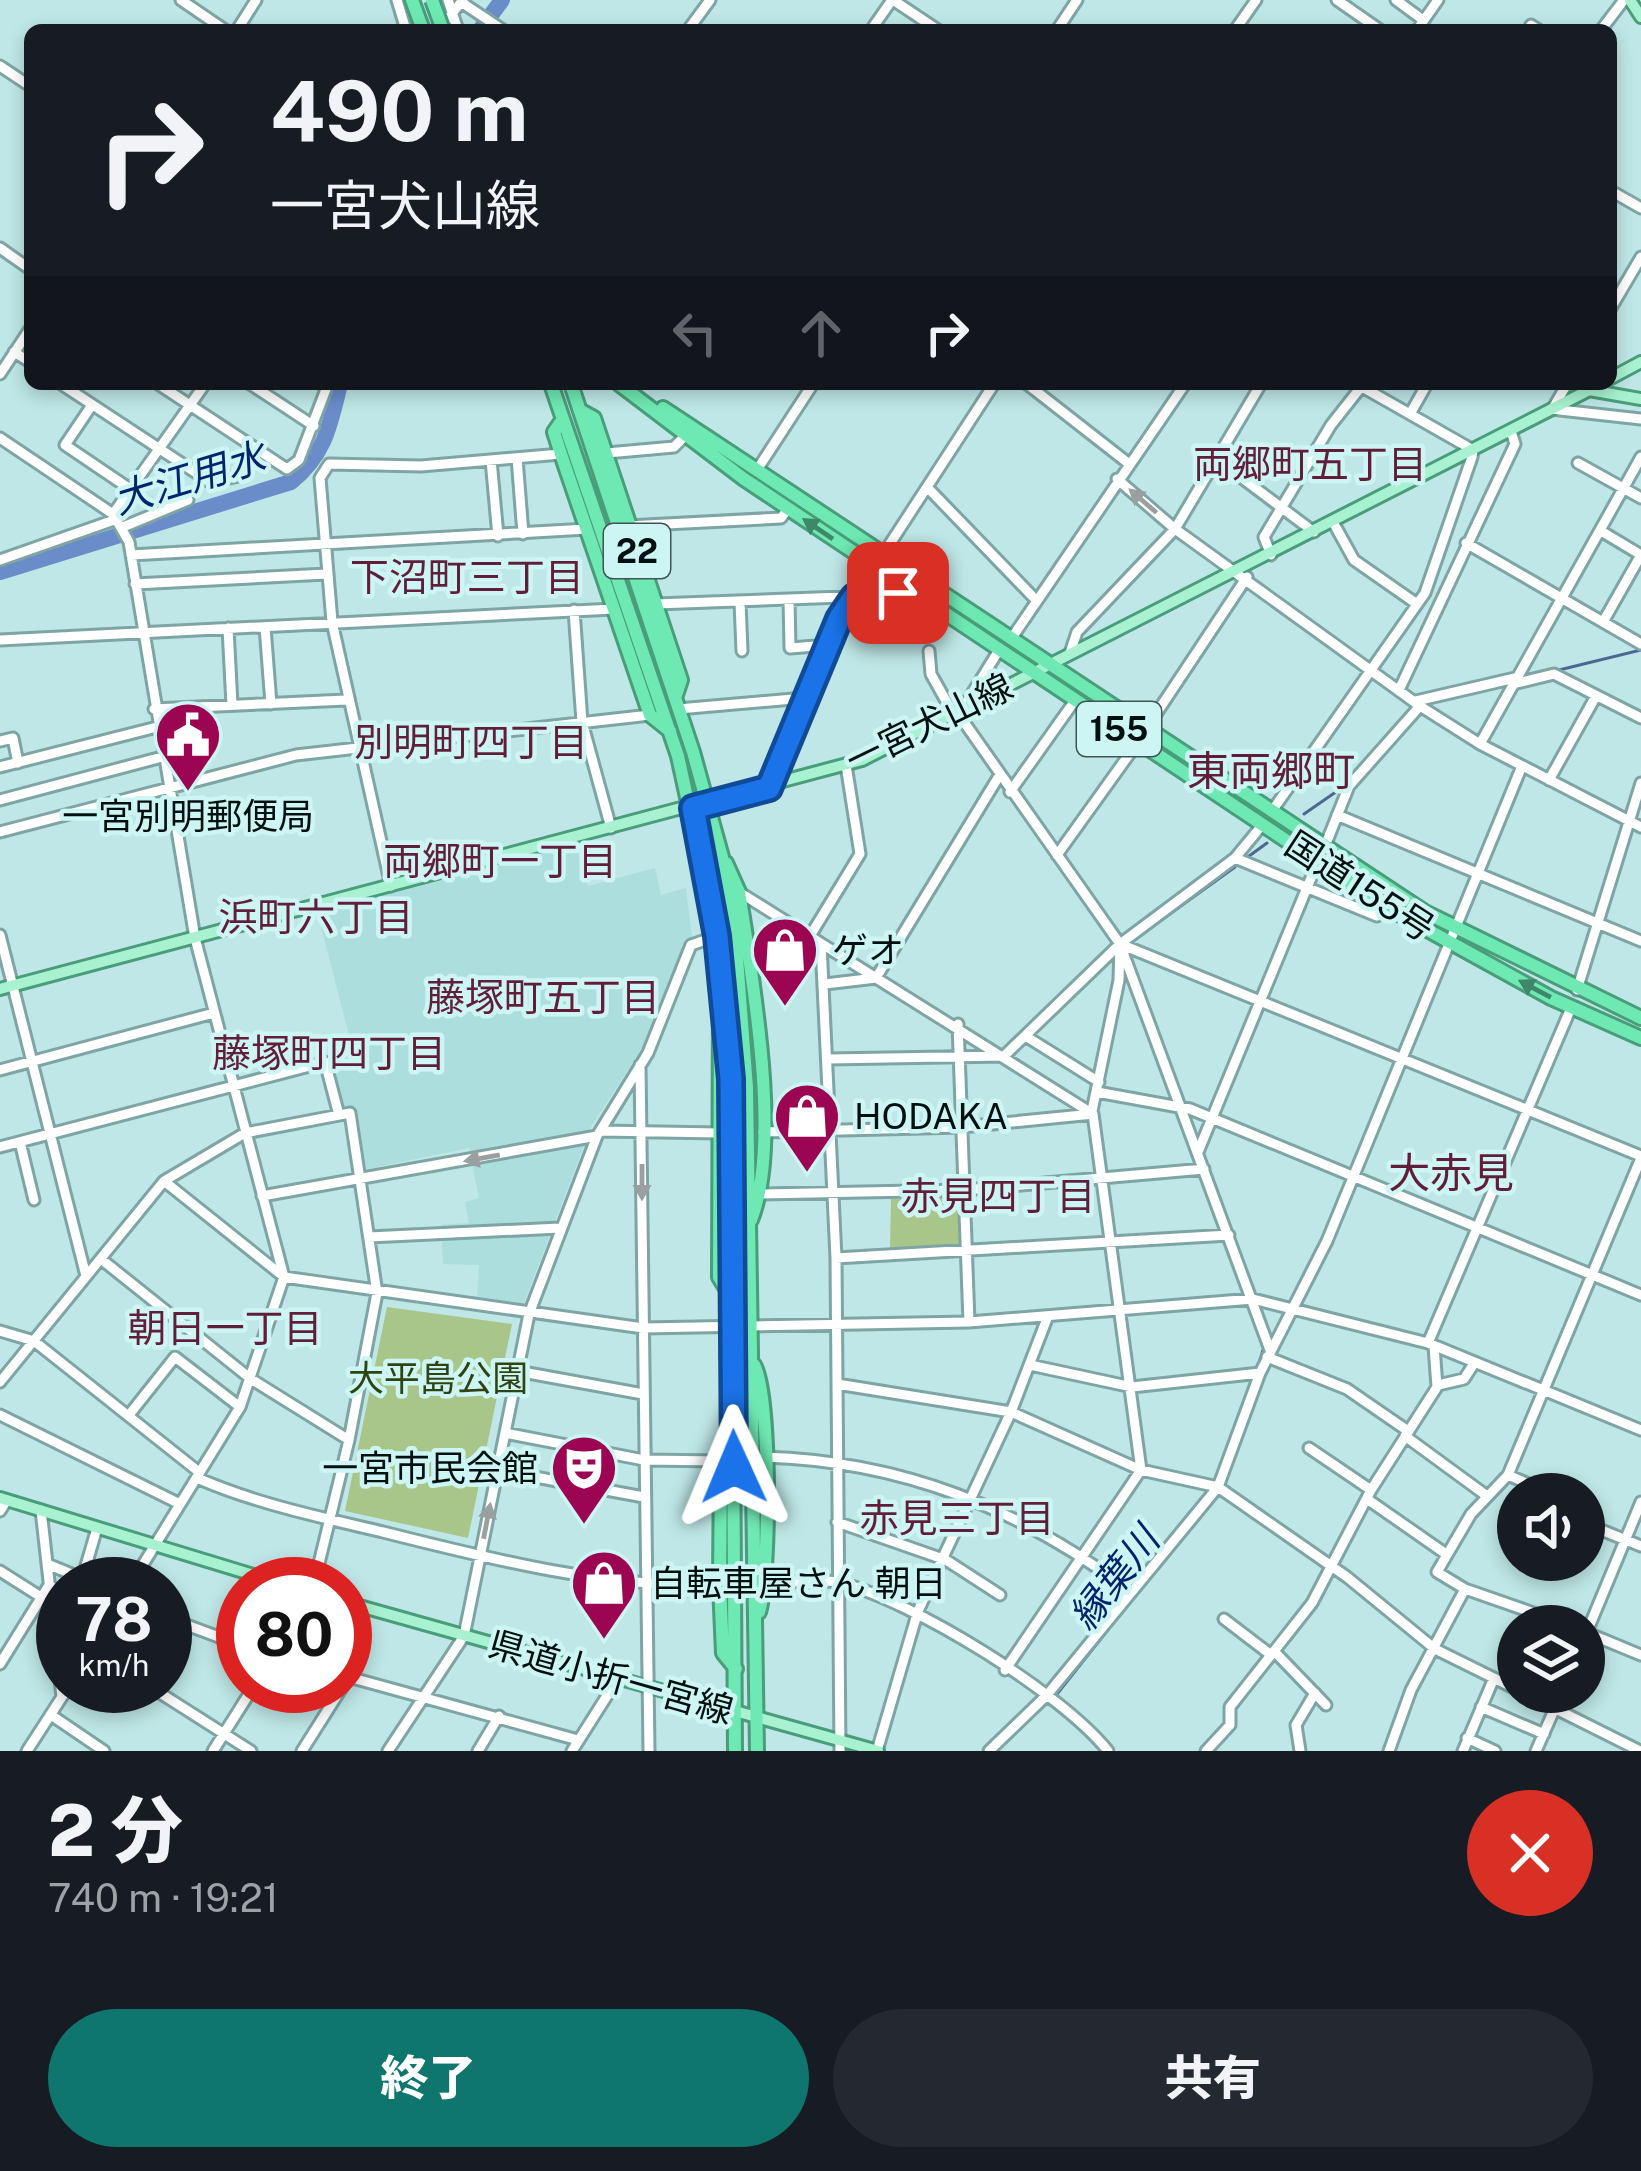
<!DOCTYPE html>
<html lang="ja">
<head>
<meta charset="utf-8">
<style>
	body { margin:0; font-family:"Public Sans","Noto Sans JP",sans-serif; background:#242831; color:#f1f3f6; height:100vh; display:flex; flex-direction:column; font-size:45px; white-space:nowrap }
	* { box-sizing:border-box; margin:0 }
	p { font-size:39px; color:#9ea1a6 }
	.icon { flex:none; width:66px; height:66px; fill:none; stroke:currentColor; stroke-width:2; stroke-linecap:round; stroke-linejoin:round }
	.map { position:relative; height:1751px; overflow:hidden }
	.panel { display:flex; flex-direction:column; background:#171b24; flex:1 }
	.panel>* { flex:none }
	.hud { position:absolute; left:24px; top:24px; width:1593px; height:366px; border-radius:18px; box-shadow:0 6px 18px #0003; background:#171b24; color:#f1f3f6; overflow:hidden }
	.fabs { position:absolute; left:1497px; top:1473px; display:grid; gap:24px }
	.fabs a { display:grid; place-items:center; width:108px; height:108px; border-radius:50%; background:#171b24; box-shadow:0 6px 18px #0003; font-size:60px }
	.speed { position:absolute; left:36px; top:1557px; display:flex; gap:24px; font-size:60px; font-weight:700; text-align:center }
	.speed>* { display:grid; place-content:center; width:156px; height:156px; border-radius:50%; background:#171b24; box-shadow:0 6px 18px #0003; line-height:1 }
	.speed small { font-size:30px; font-weight:400 }
	.speed .limit { border:18px solid #d22; background:#fff; color:#111 }
	.pin { position:absolute; display:grid; place-items:center; width:102px; height:102px; color:#fff; margin:-51px; border-radius:24px; box-shadow:0 6px 18px #0006 }
	.me { position:absolute; width:132px; margin:-66px; rotate:359deg; stroke-linejoin:round; filter:drop-shadow(0 0 9px #0008) }
	.turn { display:flex; align-items:center; gap:42px; height:252px; padding:0 48px; font-size:54px }
	.turn .icon { width:156px; height:156px; stroke-width:2.5 }
	.turn b { display:block; font-size:84px; line-height:102px }
	.lanes { display:flex; align-items:center; height:114px; padding:0 48px; background:#0003; justify-content:center; gap:60px; direction:ltr }
	.lanes .off { opacity:.35 }
	.round { display:grid; place-items:center; flex:none; width:126px; height:126px; border-radius:63px; background:#242831 }
	.summary { display:flex; align-items:center; justify-content:space-between; height:204px; padding:0 48px }
	h1 { font-size:72px; font-weight:800; line-height:90px }
	.cta { display:flex; gap:24px; margin-top:auto; padding:24px 48px }
	.cta a { flex:1; height:138px; border-radius:72px; background:#0f766e; color:#fff; font-size:48px; font-weight:800; line-height:138px; text-align:center }
	.cta a+a { background:#242831; color:#f1f3f6 }
	.map>svg:first-child { display:block }
	.built { fill:#acdedd }
	.green { fill:#a9c68a }
	.lines { fill:none; stroke-linecap:round; stroke-linejoin:round }
	.stream { stroke:#4b6792; stroke-width:3 }
	.river { stroke:#6a8cc9; stroke-width:16 }
	.minor-casing { stroke:#7ea5a4; stroke-width:15 }
	.major-casing { stroke:#499d7a; stroke-width:16 }
	.highway-casing { stroke:#499d7a; stroke-width:18 }
	.minor { stroke:#fff; stroke-width:9 }
	.major { stroke:#a9f2d1; stroke-width:10 }
	.highway { stroke:#6fe9b3; stroke-width:12 }
	.highway-bridge-casing { stroke:#499d7a; stroke-width:18; stroke-linecap:butt }
	.highway-bridge { stroke:#6fe9b3; stroke-width:12 }
	.oneway { fill:#9a9f9f }
	.oneway2 { fill:#3e876a }
	.route-casing { stroke:#114b97; stroke-width:30 }
	.route { stroke:#1a73e8; stroke-width:21 }
	.labels { text-anchor:middle; stroke-width:9; stroke-linejoin:round; paint-order:stroke }
	.shield { fill:#ccf5f4; stroke:#3f5554; stroke-width:3 }
	.shield-label { font-size:33px; font-weight:bold; fill:#031010 }
	.street-label { font-size:36px; fill:#031010; stroke:#ccf5f4 }
	.poi-label { font-size:36px; fill:#031010; stroke:#ccf5f4; text-anchor:start }
	.park-label { font-size:36px; fill:#2f4413; stroke:#ccf5f4 }
	.neighbourhood-label { font-size:39px; fill:#611e38; stroke:#ccf5f4 }
	.water-label { font-size:39px; font-style:italic; fill:#00256c; stroke:#ccf5f4 }
	.quarter-label { font-size:42px; fill:#611e38; stroke:#ccf5f4 }
</style>
</head>
<body>
<div class="map">
<svg width="1641" height="1751" viewBox="0 0 1641 1751">
	<rect width="100%" height="100%" fill="#bfe7e7"/>
	<path class="built" d="M574,840L588,886L655,868L661,895L686,888L692,937L644,1045L591,1127L523,1306L477,1300L479,1265L443,1264L441,1225L469,1223L465,1202L479,1198L469,1148L363,1170L354,1110L341,1111L327,1055L352,1047L317,911Z"/>
	<path class="green" d="M960,1197L961,1249L890,1250L891,1199Z
		M387,1307L512,1324L468,1538L345,1511Z"/>
	<g class="lines">
		<path class="stream" d="M1555,671L1641,650
			M1304,814L1343,787
			M1245,859L1267,843
			M1142,934L1235,867
			M1259,1363L1264,1347
			M1057,1694L1153,1573"/>
		<path class="river" d="M480,30L502,0
			M0,572L291,482C325,455 330,425 340,384"/>
		<g class="minor-casing">
			<path id="minor" d="M181,0L225,30
				M397,0L406,30
				M448,0L458,30
				M893,0L938,30
				M1337,0L1380,30
				M1396,0L1423,20
				M461,2L503,30
				M440,28L463,0
				M237,30L256,0
				M688,30L710,0
				M871,30L892,0
				M1057,30L1077,0
				M1235,30L1256,0
				M1417,30L1438,0
				M1528,30L1531,25L1539,30
				M1601,30L1624,0
				M0,66L30,86
				M1611,191L1641,208
				M0,248L30,269
				M1611,308L1641,257
				M14,352L30,362
				M0,374L30,329
				M61,384L210,482L239,476L256,450
				M158,384L287,469L299,460L328,384
				M250,384L314,426
				M1027,384L1128,463
				M92,405L65,445L130,489
				M1553,408L1567,384
				M1551,409L1641,419
				M1410,414L1427,384
				M0,438L113,514L129,542L195,938L284,1277L240,1407L131,1584
				M607,453L674,447L686,435
				M517,458L523,534
				M491,460L498,536
				M1218,460L1314,532
				M1578,463L1641,498
				M757,470L813,384
				M1117,479L1175,529L1420,706L1480,744L1641,827
				M927,487L1036,600
				M113,514L205,384
				M1333,522L1354,560L1417,604
				M627,526L781,518L788,509
				M123,527L188,500
				M1601,531L1641,555L1603,622
				M1466,543L1641,644
				M884,553L994,384
				M131,555L587,529
				M1271,555L1264,537L1331,425L1361,387
				M0,560L117,519
				M135,584L326,574
				M789,599L790,648L828,645
				M740,602L742,651
				M656,604L896,595L904,586
				M574,610L582,722L611,828
				M265,627L271,704
				M228,628L232,705
				M911,634L922,599
				M1011,639L1185,384
				M0,640L614,609
				M999,650L959,715L1120,944L1270,1350
				M929,651L931,674L955,717
				M1070,653L1077,632L1175,529L1261,384
				M1513,684L1554,674L1641,718
				M1399,690L1515,444L1511,431
				M1416,701L1515,678
				M154,709L346,700
				M678,709L804,698
				M1148,726L1247,577
				M0,741L13,738L18,763
				M1480,744L1641,457
				M0,767L157,727
				M1549,780L1596,696
				M769,788L840,618L875,567
				M1010,792L1076,699
				M0,800L162,757
				M1272,811L1425,593L1472,457L1473,450L1357,384
				M1337,815L1641,941
				M0,832L296,755L650,715
				M1325,846L1349,786L1420,706
				M1057,855L1138,742
				M1235,858L1377,916L1386,907
				M391,886L332,622L320,478L329,464L421,466L561,454
				M739,892L1093,1114L1141,1470L1005,1670
				M0,935L86,1276
				M810,936L860,854L846,765
				M821,944L836,1258L840,1751
				M825,984L876,978L999,776
				M1577,990L1641,783
				M958,1024L969,1322
				M1027,1037L1099,1082
				M829,1059L1004,1056L1120,944L1235,858L1263,824
				M640,1065L649,1751
				M0,1070L214,1013
				M1097,1092L1190,1109L1641,1295
				M1092,1111L1119,980L1120,944L1641,1156
				M601,1131L719,1133
				M763,1132L962,1127L1093,1114
				M20,1142L34,1200
				M0,1147L325,1062L339,1115
				M1198,1152L1318,861
				M164,1181L284,1277L643,1328L969,1322L1253,1299L1428,1343L1641,1430
				M760,1194L964,1190L1204,1169
				M262,1196L597,1136
				M369,1237L560,1228
				M836,1258L1229,1235
				M101,1259L251,1379L349,1440
				M0,1331L34,1341L199,1472
				M1428,1343L1571,1008
				M1267,1357L1347,1389L1408,1431
				M1030,1365L1132,1387L1260,1373
				M517,1371L643,1394
				M0,1382L164,1181L245,1133L350,1113L377,1293L349,1440L314,1584
				M837,1384L1011,1412L1141,1470L1218,1487L1347,1577L1435,1649L1518,1690
				M1438,1385L1464,1379L1475,1362
				M0,1415L180,1504
				M129,1415L175,1357L240,1407
				M505,1433L644,1460L721,1461
				M1405,1436L1487,1496
				M1309,1448L1371,1490
				M764,1457C902,1461 1019,1508 1130,1591
				M497,1470L644,1497
				M1508,1475L1551,1494
				M197,1478C257,1504 320,1517 383,1532C494,1560 605,1588 720,1585
				M1367,1499L1446,1554
				M41,1510L62,1697
				M0,1511L7,1500
				M837,1522L946,1560L1000,1595
				M1584,1523L1641,1546
				M47,1564L96,1584
				M0,1571L41,1597
				M83,1576L97,1528
				M766,1584C789,1583 819,1578 841,1583C913,1601 1062,1693 1108,1751
				M165,1617L243,1646
				M1224,1619L1271,1655
				M1571,1626L1465,1589L1437,1572L1471,1514L1508,1475L1641,1158
				M1585,1632L1641,1655
				M1584,1639L1641,1502
				M1274,1651L1326,1705
				M0,1664L49,1585L63,1594
				M345,1676L578,1740
				M149,1686L251,1751
				M1522,1692L1640,1751
				M1481,1707L1544,1734
				M51,1715L104,1751
				M1467,1738L1495,1751
				M27,1751L69,1686
				M213,1751L254,1686
				M302,1751L343,1686
				M388,1751L464,1636L529,1314L597,1136L648,1053L691,945L717,936
				M478,1751L499,1716
				M572,1751L617,1680
				M877,1751L918,1611L1011,1412L1048,1316
				M989,1751L1047,1695L1218,1487L1260,1373L1327,1241L1522,766
				M1206,1751L1230,1725V1707L1312,1603L1371,1490L1437,1387L1434,1346
				M1300,1751L1296,1725L1315,1693
				M1389,1751L1411,1690L1465,1589
				M1463,1751L1494,1678
				M1536,1751L1562,1692"/>
		</g>
		<g class="major-casing">
			<path id="major" d="M1630,0L1641,17
				M1611,378L1641,362
				M1589,390L1641,399
				M0,989L862,760L1601,384
				M0,1498L283,1584
				M345,1602L878,1751"/>
		</g>
		<g class="highway-casing">
			<path id="highway" d="M412,0L423,30
				M551,384L678,756L717,936L731,1079L735,1751
				M571,384L693,752L722,857L735,932L747,1088L757,1751
				M619,384L744,479L1386,907L1551,998L1641,1038
				M663,408L1425,912L1641,1018
				M581,411L594,418L681,680L675,698
				M563,419L554,432L561,454L650,715L670,731
				M726,863L739,892C752,977 782,1142 751,1220
				M720,998L719,1277L732,1298
				M754,1365C771,1396 770,1575 759,1612
				M733,1433L721,1461L720,1585L723,1653L736,1669"/>
		</g>
		<use href="#minor" class="minor"/>
		<use href="#major" class="major"/>
		<use href="#highway" class="highway"/>
		<g class="highway-bridge-casing">
			<path id="highway-bridge" d="M432,0L443,30"/>
		</g>
		<use href="#highway-bridge" class="highway-bridge"/>
	</g>
	<defs><path id="oneway-solid" d="M-6-.8H1V-3.2L6.5 0L1 3.2V.8H-6Z" transform="scale(3)"/></defs>
	<g class="oneway">
		<use href="#oneway-solid" transform="translate(1143 501) rotate(-139)"/>
		<use href="#oneway-solid" transform="translate(482 1158) rotate(170)"/>
		<use href="#oneway-solid" transform="translate(642 1182) rotate(90)"/>
		<use href="#oneway-solid" transform="translate(487 1521) rotate(-79)"/>
	</g>
	<g class="oneway2">
		<use href="#oneway-solid" transform="translate(818 529) rotate(-146)"/>
		<use href="#oneway-solid" transform="translate(1535 989) rotate(-152)"/>
	</g>
	<g class="lines">
		<g class="route-casing">
			<path id="route" d="M734,1467L731,1079L717,936L693,808L769,788L839,619L854,597L898,593"/>
		</g>
		<use href="#route" class="route"/>
	</g>
	<defs>
		<g id="civic-pin" transform="scale(3.45)"><path d="M0 17L-7.5 6A9.5 9.5 0 1 1 7.5 6Z" fill="#9c0551" stroke="#ccf5f4"/><path d="M-.6-6.5H3V-4.5H.6V-3L4-1V1h2V6H-6V1h2V-1L-.6-3ZM-1.2 2.5V6h2.4V2.5Z" fill="#fff"/></g>
		<g id="shop-pin" transform="scale(3.45)"><path d="M0 17L-7.5 6A9.5 9.5 0 1 1 7.5 6Z" fill="#9c0551" stroke="#ccf5f4"/><path d="M-5-2.5h2.3a2.7 3.5 0 0 1 5.4 0H5L5.5 6h-11ZM-1.5-2.5h3a1.5 2.3 0 0 0-3 0Z" fill="#fff"/></g>
		<g id="theatre-pin" transform="scale(3.45)"><path d="M0 17L-7.5 6A9.5 9.5 0 1 1 7.5 6Z" fill="#9c0551" stroke="#ccf5f4"/><path d="M-5-5.5Q0-4 5-5.5V0Q5 5 0 6Q-5 5-5 0ZM-3.3-2.5H-1v1.5H-3.3ZM1-2.5H3.3v1.5H1ZM-2.8 1Q0 5.5 2.8 1Z" fill="#fff"/></g>
	</defs>
	<g fill-rule="evenodd">
		<use href="#civic-pin" x="188" y="735"/>
		<use href="#shop-pin" x="785" y="950"/>
		<use href="#shop-pin" x="807" y="1116"/>
		<use href="#theatre-pin" x="584" y="1468"/>
		<use href="#shop-pin" x="604" y="1583"/>
	</g>
	<g class="labels">
		<g class="shield">
			<rect x="604" y="524" width="66" height="54" rx="9"/>
			<rect x="1077" y="702" width="84" height="54" rx="9"/>
		</g>
		<g class="shield-label">
			<text x="637" y="563">22</text>
			<text x="1119" y="741">155</text>
		</g>
		<g class="street-label">
			<text transform="translate(929 723) rotate(-26)" y="13">一宮犬山線</text>
			<text transform="translate(1360 886) rotate(33)" y="13">国道155号</text>
			<text transform="translate(611 1677) rotate(16)" y="13">県道小折一宮線</text>
		</g>
		<g class="poi-label">
			<text x="188" y="829" text-anchor="middle">一宮別明郵便局</text>
			<text x="832" y="963">ゲオ</text>
			<text x="854" y="1129">HODAKA</text>
			<text x="538" y="1481" text-anchor="end">一宮市民会館</text>
			<text x="650" y="1596">自転車屋さん 朝日</text>
		</g>
		<g class="park-label">
			<text x="438" y="1391">大平島公園</text>
		</g>
		<g class="neighbourhood-label">
			<text x="1310" y="478">両郷町五丁目</text>
			<text x="467" y="591">下沼町三丁目</text>
			<text x="471" y="756">別明町四丁目</text>
			<text x="500" y="875">両郷町一丁目</text>
			<text x="316" y="931">浜町六丁目</text>
			<text x="543" y="1011">藤塚町五丁目</text>
			<text x="329" y="1067">藤塚町四丁目</text>
			<text x="998" y="1210">赤見四丁目</text>
			<text x="225" y="1342">朝日一丁目</text>
			<text x="957" y="1532">赤見三丁目</text>
		</g>
		<g class="water-label">
			<text transform="translate(189 478) rotate(-17)" y="14">大江用水</text>
			<text transform="translate(1114 1578) rotate(-52)" y="14">縁葉川</text>
		</g>
		<g class="quarter-label">
			<text x="1271" y="786">東両郷町</text>
			<text x="1451" y="1188">大赤見</text>
		</g>
	</g>
</svg>
<div class="fabs">
<a><svg class="icon" aria-label="sound" viewBox="0 0 24 24"><path d="M4 9h4l5-4v14l-5-4H4zM17 9q2 3 0 6"/></svg></a>
<a><svg class="icon" aria-label="layers" viewBox="0 0 24 24"><path d="M12 4l9 5-9 5-9-5zM3 14l9 5 9-5"/></svg></a>
</div>
<div class="speed"><div>78<small>km/h</small></div><div class="limit">80</div></div>
<div class="pin" style="left:898px;top:593px;background:#d93025"><svg class="icon" aria-label="arrive" viewBox="0 0 24 24"><path d="M6 21V4h12l-3 4 3 4H6"/></svg></div>
<svg class="me" style="left:734px;top:1467px" viewBox="-20 -20 40 40"><path d="M0-17L14 15 0 8-14 15z" fill="#1a73e8" stroke="#fff" stroke-width="4"/></svg>
<div class="hud">
<div class="turn"><svg class="icon" aria-label="right" viewBox="0 0 24 24"><path d="M7 20v-9h11M14 6l5 5-5 5"/></svg><div><b>490 m</b>一宮犬山線</div></div>
<div class="lanes"><svg class="icon off" aria-label="left" viewBox="0 0 24 24"><path d="M17 20v-9H6M10 6l-5 5 5 5"/></svg><svg class="icon off" aria-label="ahead" viewBox="0 0 24 24"><path d="M12 20V5M6 11l6-6 6 6"/></svg><svg class="icon" aria-label="right" viewBox="0 0 24 24"><path d="M7 20v-9h11M14 6l5 5-5 5"/></svg></div>
</div>
</div>
<section class="panel">
<div class="summary"><div><h1>2 分</h1><p>740 m · 19:21</p></div><a class="round" style="background:#d93025;color:#fff"><svg class="icon" aria-label="close" viewBox="0 0 24 24"><path d="M6 6l12 12M18 6L6 18"/></svg></a></div>
<div class="cta"><a>終了</a><a>共有</a></div>
</section>
</body>
</html>
